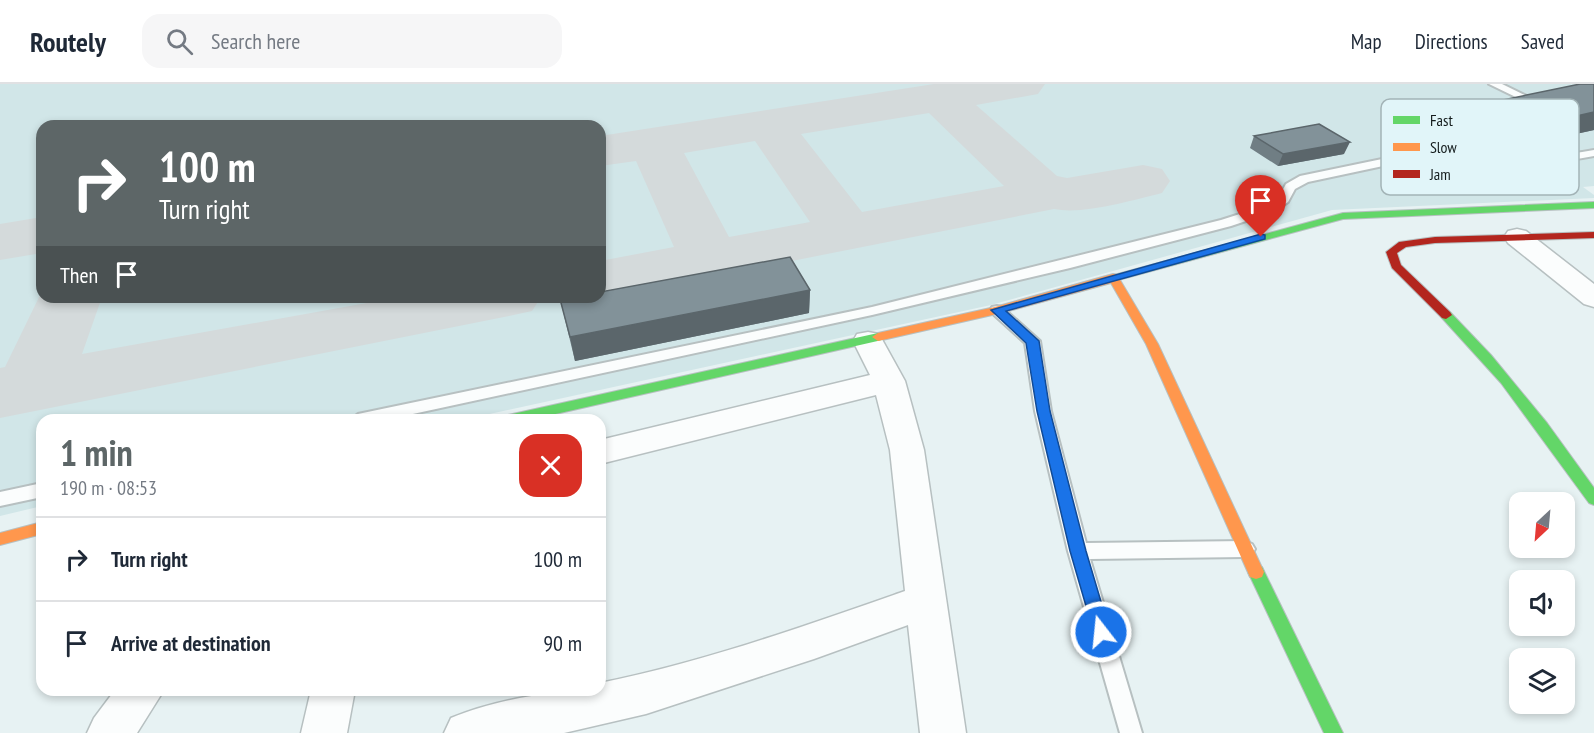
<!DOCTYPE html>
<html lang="en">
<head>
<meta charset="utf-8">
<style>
	body { margin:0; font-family:"PT Sans Narrow",sans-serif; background:#f6f6f7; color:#1f2937; height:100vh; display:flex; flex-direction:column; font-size:22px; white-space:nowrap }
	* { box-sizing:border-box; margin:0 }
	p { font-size:20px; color:#747a83 }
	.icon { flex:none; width:33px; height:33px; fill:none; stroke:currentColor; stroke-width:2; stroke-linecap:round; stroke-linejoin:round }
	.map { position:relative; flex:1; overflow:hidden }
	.details { position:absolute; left:36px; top:330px; width:570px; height:282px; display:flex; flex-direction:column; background:#fff; border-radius:18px; box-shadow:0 3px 9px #0003 }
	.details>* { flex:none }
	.hud { position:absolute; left:36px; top:36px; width:570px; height:183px; border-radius:18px; box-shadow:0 3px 9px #0003; background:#5d6667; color:#fff; overflow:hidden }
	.needle { width:39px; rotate:206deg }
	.fabs { position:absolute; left:1509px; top:408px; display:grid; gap:12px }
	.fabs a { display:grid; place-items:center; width:66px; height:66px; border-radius:12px; background:#fff; box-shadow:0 3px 9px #0003; font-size:30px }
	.pin { position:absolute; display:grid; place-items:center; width:51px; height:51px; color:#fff; margin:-62px -26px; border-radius:50% 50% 50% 0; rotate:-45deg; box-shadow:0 0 6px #0007 }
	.pin .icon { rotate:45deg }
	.me { position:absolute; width:66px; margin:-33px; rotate:344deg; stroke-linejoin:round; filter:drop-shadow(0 0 4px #0008) }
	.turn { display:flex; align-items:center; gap:21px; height:126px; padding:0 24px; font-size:27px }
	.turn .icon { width:78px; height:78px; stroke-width:2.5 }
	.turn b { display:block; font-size:42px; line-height:51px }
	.then { display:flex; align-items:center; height:57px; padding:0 24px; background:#0003; gap:12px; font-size:22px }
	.round { display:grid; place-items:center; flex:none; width:63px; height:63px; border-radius:18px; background:#f6f6f7 }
	.summary { display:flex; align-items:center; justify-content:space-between; height:102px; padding:0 24px }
	h1 { font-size:36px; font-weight:700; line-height:45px; color:#5d6667 }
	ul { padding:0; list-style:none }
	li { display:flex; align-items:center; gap:18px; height:84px; padding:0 24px; border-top:2px solid #e0e1e3 }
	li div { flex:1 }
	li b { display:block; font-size:22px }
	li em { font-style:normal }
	header { display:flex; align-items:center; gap:36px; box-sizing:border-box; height:84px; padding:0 30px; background:#fff; border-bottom:2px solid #e0e1e3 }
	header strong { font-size:28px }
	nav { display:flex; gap:33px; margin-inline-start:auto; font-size:21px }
	.search { width:420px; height:54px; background:#f6f6f7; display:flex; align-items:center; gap:15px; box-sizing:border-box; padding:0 21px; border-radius:18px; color:#747a83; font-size:22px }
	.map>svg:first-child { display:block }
	.built { fill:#d1e6e8; fill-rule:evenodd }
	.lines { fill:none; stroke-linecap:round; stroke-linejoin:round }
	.taxiway { fill:#d4dadb; fill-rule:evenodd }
	.lane-casing { stroke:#b7c0c1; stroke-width:4 }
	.street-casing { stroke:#b7c0c1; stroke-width:3 }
	.fast-casing { stroke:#b7c0c1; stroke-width:2 }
	.slow-casing { stroke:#b7c0c1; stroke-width:2 }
	.jam-casing { stroke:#b7c0c1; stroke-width:2 }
	.lane { fill:#fbfdfd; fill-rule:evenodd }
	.street { fill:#fbfdfd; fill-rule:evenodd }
	.fast { fill:#63d668; fill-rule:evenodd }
	.slow { fill:#ff974d; fill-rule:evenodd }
	.jam { fill:#b3261e; fill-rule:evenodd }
	.wall { fill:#707e84 }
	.shaded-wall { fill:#5b666b }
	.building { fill:#829299; stroke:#5b666b; stroke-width:1.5 }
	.route { fill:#1a73e8; stroke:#114b97; stroke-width:1.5 }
	.key { fill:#e1f5f9; stroke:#a3b4b7; stroke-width:1.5 }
	.key-label { font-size:16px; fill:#131b1c }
</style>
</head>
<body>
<header>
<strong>Routely</strong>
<div class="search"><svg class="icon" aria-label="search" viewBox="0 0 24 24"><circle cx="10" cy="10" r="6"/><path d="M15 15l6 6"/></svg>Search here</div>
<nav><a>Map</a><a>Directions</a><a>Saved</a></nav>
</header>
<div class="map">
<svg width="1594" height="649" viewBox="0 0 1594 649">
	<rect width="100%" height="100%" fill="#e7f2f3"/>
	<path class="built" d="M0,0H1594V102L1583,103L1594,111V114L1332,126L991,221L462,336H42V422L0,432ZM42,42H600V213H42Z"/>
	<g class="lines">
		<path class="taxiway" d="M934,0H1045L1038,10L976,21L1057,92L1067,94L1143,81L1162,85L1170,97L1162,109C1133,116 1083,131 1054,125L600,215L592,213H600V177L674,163L636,77L600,82V52ZM929,29L1004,102L862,128L801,50ZM755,57L810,138L729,153L684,69Z
			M42,133V169L0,176V140Z
			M42,207V213H102L82,270L400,213H541L532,227L509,232L0,334V284L5,283Z"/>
		<g class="lane-casing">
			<path id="lane" d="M1489,0H1502L1535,16L1526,18Z
				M1511,17L1515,18V22L1467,34L1465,42C1502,75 1548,75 1594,66V72C1555,80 1512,82 1477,62L1308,98L1295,105L1288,118L1273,128L1231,142L1070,184L872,231L385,336H350L358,330L872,223L1221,136L1265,122L1279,113L1286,100L1300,92L1469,57L1456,45L1454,37L1459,30Z
				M997,222L1002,223L1040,257L1051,327L1086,459L1245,457L1252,460L1255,465L1252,470L1245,473L1090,475L1142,649H1120L1068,467L1035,327L1025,259L992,229L990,226L992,223Z
				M42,399V413L0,422V408Z"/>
		</g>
		<g class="street-casing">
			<path id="street" d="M1517,145L1526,147L1594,200V223L1584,220L1508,159L1504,153L1508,147Z
				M868,248L879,250L905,297L924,366L966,649H920L908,541L814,575L646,630L564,649H444L451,634C494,616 553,606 600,606V599C704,578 805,542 905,507L890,366L876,311L600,380V356L870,291L853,257L857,250Z
				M115,606H164L137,649H87L94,634Z
				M311,606H355L347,649H301Z"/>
		</g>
		<g class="fast-casing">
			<path id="fast" d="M1594,118V124L1343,135L1122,195L1118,196L1112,193L1114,191L1343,129Z
				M1446,227L1450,228L1491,271L1547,339L1594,404V421L1589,419L1501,299L1442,234L1440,231Z
				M878,249L882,250L884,253L882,256L529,336H501L508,331Z
				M1256,481L1262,483L1343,649H1324L1248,488L1250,483Z"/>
		</g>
		<g class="slow-casing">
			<path id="slow" d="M1113,190L1122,191L1124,193L1120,196L1158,260L1264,488L1262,493L1256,495L1250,493L1146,260L1111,199L1001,229L878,257L872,253L878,249L995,223Z
				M42,438V450L0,461V449Z"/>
		</g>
		<g class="jam-casing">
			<path id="jam" d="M1594,148V154L1435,159L1406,163L1397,169L1401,181L1450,228L1452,231L1446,235L1442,234L1392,184L1386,168L1399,158L1435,153Z"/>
		</g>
		<use href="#lane" class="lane"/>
		<use href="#street" class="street"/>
		<use href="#fast" class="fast"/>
		<use href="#slow" class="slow"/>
		<use href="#jam" class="jam"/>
	</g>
	<path class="wall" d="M1594,0V46L1530,60L1482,38L1493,18Z
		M1254,52L1344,70L1278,82L1250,64Z
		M810,206L809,229L575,277L560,215Z"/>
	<path class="shaded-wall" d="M1594,28V46L1530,60L1542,40Z
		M1350,58L1344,70L1278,82L1283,70Z
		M810,206L809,229L575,277L570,253Z"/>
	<path class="building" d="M1580,0H1594V28L1542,40L1493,18Z
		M1319,40L1350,58L1283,70L1254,52Z
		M790,173L810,206L570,253L560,215L573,213H600V208Z"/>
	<path class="route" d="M1261,150L1265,151V155L1006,227L1039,257L1050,327L1086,467L1110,548L1107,553L1101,555L1095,553L1070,467L1037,327L1026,259L991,226Z"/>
	<rect x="1381" y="15" width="198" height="96" rx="9" class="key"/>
	<rect x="1393" y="32" width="27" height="8" fill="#63d668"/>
	<rect x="1393" y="59" width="27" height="8" fill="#ff974d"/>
	<rect x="1393" y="86" width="27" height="8" fill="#b3261e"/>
	<g class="key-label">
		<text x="1430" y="42">Fast</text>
		<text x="1430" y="69">Slow</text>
		<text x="1430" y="96">Jam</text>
	</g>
</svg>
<div class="fabs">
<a><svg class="needle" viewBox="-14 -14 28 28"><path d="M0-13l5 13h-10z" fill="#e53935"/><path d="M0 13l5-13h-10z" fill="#747a83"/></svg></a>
<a><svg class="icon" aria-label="sound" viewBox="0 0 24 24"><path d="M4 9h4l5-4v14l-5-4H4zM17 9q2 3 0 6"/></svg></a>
<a><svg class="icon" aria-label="layers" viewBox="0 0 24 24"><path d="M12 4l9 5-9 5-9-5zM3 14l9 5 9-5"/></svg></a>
</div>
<div class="pin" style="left:1261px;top:153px;background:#d93025"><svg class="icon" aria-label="arrive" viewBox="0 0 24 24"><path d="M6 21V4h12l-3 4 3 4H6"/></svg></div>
<svg class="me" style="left:1101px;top:548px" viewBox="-20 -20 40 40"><circle r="17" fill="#1a73e8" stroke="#fff" stroke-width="3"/><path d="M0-11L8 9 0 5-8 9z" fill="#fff"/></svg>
<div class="hud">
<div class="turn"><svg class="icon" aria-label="right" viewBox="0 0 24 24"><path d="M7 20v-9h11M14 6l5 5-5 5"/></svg><div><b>100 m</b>Turn right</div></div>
<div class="then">Then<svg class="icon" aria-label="arrive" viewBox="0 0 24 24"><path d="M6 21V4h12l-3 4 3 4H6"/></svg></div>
</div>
<section class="details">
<div class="summary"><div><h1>1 min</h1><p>190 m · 08:53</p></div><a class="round" style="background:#d93025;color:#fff"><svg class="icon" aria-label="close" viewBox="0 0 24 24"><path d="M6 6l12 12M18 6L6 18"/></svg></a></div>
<ul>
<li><svg class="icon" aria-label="right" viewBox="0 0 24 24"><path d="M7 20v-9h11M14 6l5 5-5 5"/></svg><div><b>Turn right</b></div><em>100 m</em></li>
<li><svg class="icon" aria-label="arrive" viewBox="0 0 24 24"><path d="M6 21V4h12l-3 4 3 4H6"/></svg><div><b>Arrive at destination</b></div><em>90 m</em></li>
</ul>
</section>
</div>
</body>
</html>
